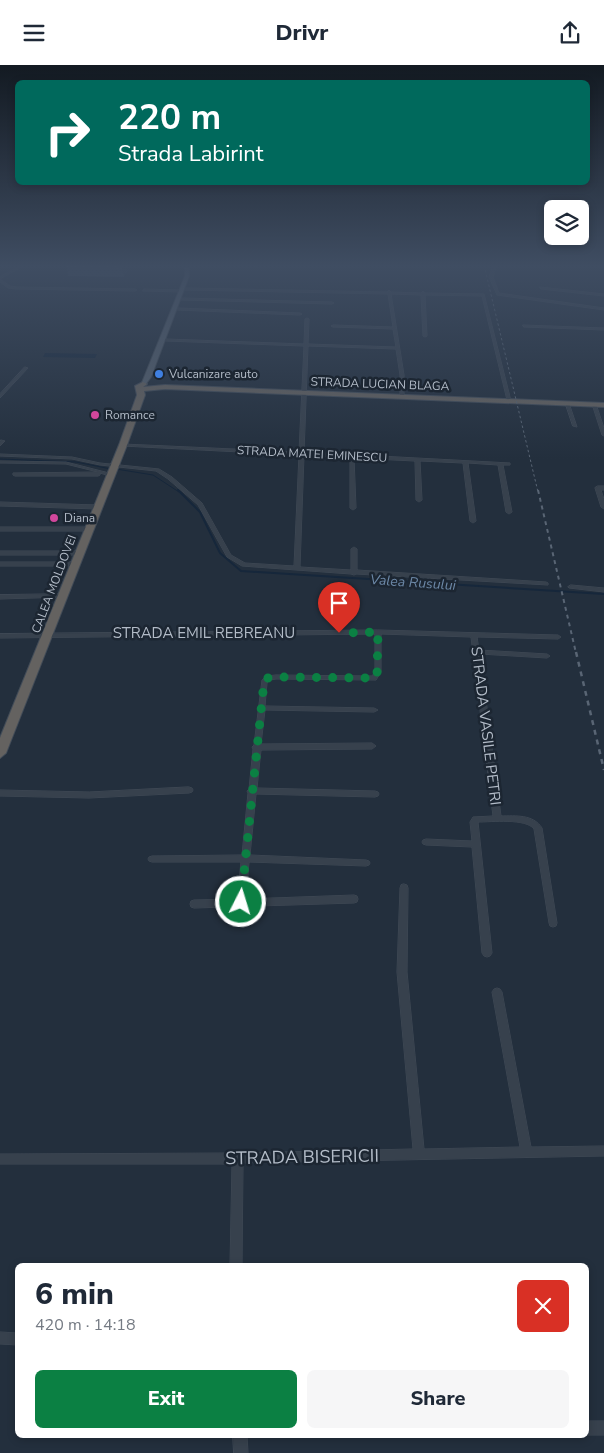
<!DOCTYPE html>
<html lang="en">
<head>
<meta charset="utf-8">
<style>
	body { margin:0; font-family:"Nunito Sans",sans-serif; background:#f6f6f7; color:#1f2937; height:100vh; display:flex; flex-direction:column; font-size:19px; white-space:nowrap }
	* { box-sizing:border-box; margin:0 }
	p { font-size:16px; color:#747a83 }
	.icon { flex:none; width:28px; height:28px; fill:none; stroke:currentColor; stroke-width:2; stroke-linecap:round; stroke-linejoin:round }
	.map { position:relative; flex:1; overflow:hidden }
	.details { position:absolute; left:15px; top:1198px; width:574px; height:175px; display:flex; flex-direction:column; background:#fff; border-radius:8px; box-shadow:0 2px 8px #0003 }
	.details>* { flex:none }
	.hud { position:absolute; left:15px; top:15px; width:575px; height:105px; border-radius:8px; box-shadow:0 2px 8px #0003; background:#00695c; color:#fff; overflow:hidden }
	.controls { position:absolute; left:544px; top:135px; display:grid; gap:10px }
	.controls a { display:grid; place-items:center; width:45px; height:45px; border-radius:8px; background:#fff; box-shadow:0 2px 8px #0003; font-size:25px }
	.pin { position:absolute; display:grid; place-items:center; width:42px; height:42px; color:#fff; margin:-51px -21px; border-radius:50% 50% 50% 0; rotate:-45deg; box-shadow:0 0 5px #0007 }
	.pin .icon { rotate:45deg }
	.me { position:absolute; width:55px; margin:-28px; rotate:5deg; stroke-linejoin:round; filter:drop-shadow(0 0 4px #0008) }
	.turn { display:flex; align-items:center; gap:18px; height:105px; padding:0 20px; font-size:22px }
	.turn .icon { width:65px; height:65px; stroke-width:2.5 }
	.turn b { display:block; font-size:35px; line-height:42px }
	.round { display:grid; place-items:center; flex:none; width:52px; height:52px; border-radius:8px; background:#f6f6f7 }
	.headline { display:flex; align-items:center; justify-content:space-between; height:85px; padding:0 20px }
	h1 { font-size:30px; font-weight:800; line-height:38px }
	.cta { display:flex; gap:10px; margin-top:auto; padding:10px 20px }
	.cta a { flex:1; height:58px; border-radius:8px; background:#0b8043; color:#fff; font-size:20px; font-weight:800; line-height:58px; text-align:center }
	.cta a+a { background:#f6f6f7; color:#1f2937 }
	header { display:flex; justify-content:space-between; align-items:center; height:65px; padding:0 20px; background:#fff; font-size:22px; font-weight:800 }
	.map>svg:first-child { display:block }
	.water { fill:#16273b }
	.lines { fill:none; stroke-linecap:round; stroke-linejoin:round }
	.stream-far1 { stroke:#16273b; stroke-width:1 }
	.stream { stroke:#16273b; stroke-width:2 }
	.minor-casing { stroke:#404a56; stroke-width:1 }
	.primary-casing { stroke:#404a56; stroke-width:2 }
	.trunk-casing { stroke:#424c58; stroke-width:2 }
	.minor { fill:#37414d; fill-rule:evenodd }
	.primary { fill:#55606d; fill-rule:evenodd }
	.trunk { fill:#646260; fill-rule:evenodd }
	.rail-far2 { stroke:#596574; stroke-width:1; stroke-dasharray:2.5 2.5; stroke-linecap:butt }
	.rail-far1 { stroke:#596574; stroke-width:2; stroke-dasharray:4 4; stroke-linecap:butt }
	.rail { stroke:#596574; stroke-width:2.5; stroke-dasharray:5 5; stroke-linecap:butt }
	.wall { fill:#3b4a59 }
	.shaded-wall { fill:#2c3a49 }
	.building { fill:#485665; stroke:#596675 }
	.route { stroke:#0b8043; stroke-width:9; stroke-dasharray:0 16.2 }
	.shop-dot { fill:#3f7fe0; stroke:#1c2632; stroke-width:2 }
	.hotel-dot { fill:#d1479c; stroke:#1c2632; stroke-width:2 }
	.labels { text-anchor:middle; stroke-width:5; stroke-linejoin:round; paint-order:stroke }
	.far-poi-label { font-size:12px; fill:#b3bcc8; stroke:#1c2632; text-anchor:start }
	.far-street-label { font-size:12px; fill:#b3bcc8; stroke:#1c2632 }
	.far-water-label { font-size:14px; font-style:italic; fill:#6c88a7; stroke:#1c2632 }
	.street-label { font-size:15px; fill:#b3bcc8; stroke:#1c2632 }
	.near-street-label { font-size:18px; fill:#b3bcc8; stroke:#1c2632 }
</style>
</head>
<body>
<header><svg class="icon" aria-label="menu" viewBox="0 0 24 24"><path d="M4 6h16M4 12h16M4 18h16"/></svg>Drivr<svg class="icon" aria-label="share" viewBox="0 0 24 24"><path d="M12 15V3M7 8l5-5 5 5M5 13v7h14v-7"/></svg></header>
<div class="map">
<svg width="604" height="1388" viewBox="0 0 604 1388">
	<rect width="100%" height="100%" fill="#232f3d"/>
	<path class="water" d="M45,288L97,289L95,293L43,292Z"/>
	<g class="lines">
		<path class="stream-far1" d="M0,394L76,397L111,404
			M116,404L153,410L179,427"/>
		<path class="stream" d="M178,425L200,447L220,488L241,506L604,529"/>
		<g class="minor-casing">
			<path id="minor" d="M21,200H25L0,214V212Z
				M491,200H495L496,203L493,212L499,228L604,243V245L497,230L489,212L492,203Z
				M0,214L10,221L16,222L135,224L137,225L135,226L16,224L8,223L0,217Z
				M540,222L604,229V231L541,224Z
				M186,223L387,227L389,225L391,227L421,228L423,226L425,228L484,229L511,336L507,335L482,231L425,230L427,271L425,272L423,271L421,230L391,229L404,310V331L402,332L400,331V310L396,284L308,281L304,387L510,398V400H503L512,447L509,449L506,447L498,400L468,398L476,456L473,458L470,456L463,398L420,396L422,435L419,437L416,435L415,396L354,393L356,443L353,445L350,443V393L304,390L300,502L351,505V484L354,482L357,484V505L546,517L548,518V520L356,509L354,510L351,509L242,501L227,492L198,440L168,414L156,406L100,400L72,394L0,391V389L72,392L100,398L159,404L172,412L202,438L231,490L245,498L294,501L299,390L123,381L121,380L123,379L299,387L304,281L166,276L164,275L166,274L304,279L305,254L307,253L309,254L308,279L396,282L393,264L333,262L331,261L333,260L393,262L388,229L185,225Z
				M144,224L182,225L184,226L182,227L143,226Z
				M182,233L332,237L334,238L332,239L181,235Z
				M178,243L300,248L302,249L300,250L177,245Z
				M523,260L604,263V265L524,262Z
				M25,302L28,303L0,333V329Z
				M565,337L569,338L577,362L573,361Z
				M594,338L596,339L604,363V371L602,370L592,339Z
				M1,375L5,376L0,381V377Z
				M0,396L66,397L113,409L110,411L100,408V410L98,411H15L13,410V408L98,407L66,399L0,398Z
				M598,421H604V425H601L604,434V444L601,442L595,423Z
				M0,437L98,440L101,442L98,444L0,441Z
				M0,462H89L92,464L89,466H0Z
				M0,486H79L82,488L79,490H0Z
				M0,497H75L78,499L75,501H0Z
				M571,520L604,523V527L569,523L568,522Z
				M62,529L65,531L64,532L0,534V530Z
				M378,565L558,570L561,572L558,574L477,572L479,585L547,589L550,591L547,593L480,589L501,751C516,751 533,749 542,763L557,858L556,861L553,862L550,861L549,858L534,764C526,753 491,757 478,757L492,888L490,891L487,892L484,891L482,888L472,782L426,780L423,779L422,777L423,775L426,774L472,776L470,757L473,752L493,751L471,572L381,569V607L376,615L276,614L270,615L267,618L265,641L374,643L378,645L374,647L265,645L261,679L372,678L376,681L372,684L261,685L257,723L375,726L378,727L379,729L378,731L375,732L256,729L250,790L366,795L369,796L370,798L369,800L366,801L249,797L246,834L354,830L357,831L358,834L357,837L354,838L194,843L191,842L190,839L191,836L194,835L237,834L241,797H152L149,796L148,794L149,792L152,791L242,790L248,728L247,726L249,724L253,684L252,682L254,680L262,615L266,611L276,610L372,611L375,607V569L0,573V569Z
				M189,722L192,723L193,725L192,727L189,728L89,733L0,731V725L89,727Z
				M404,819L407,820L408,823L407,907L424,1084L520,1082L492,927L494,924L497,923L500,924L502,927L531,1082L604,1081V1091L243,1098L242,1200H230L232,1099H0V1089L238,1088L413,1084L397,907L400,823L401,820Z
				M0,1267L18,1268V1280L0,1279Z
				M586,1356H604V1370H586Z
				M233,1370H247L248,1388H234Z"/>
		</g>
		<g class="primary-casing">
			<path id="primary" d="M187,202L189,203V211L151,312L145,320H141L185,211V203Z"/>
		</g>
		<g class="trunk-casing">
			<path id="trunk" d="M143,317L147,319L143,322L165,320L604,338V342L165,324L144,326L145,330L127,380L6,688L0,693V673L119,380L137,330L135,321Z"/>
		</g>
		<use href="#minor" class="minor"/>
		<use href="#primary" class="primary"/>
		<use href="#trunk" class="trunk"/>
		<path class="rail-far2" d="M484,200L538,427"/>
		<path class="rail-far1" d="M538,425L576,588"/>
		<path class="rail" d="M576,587L604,705"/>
	</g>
	<path class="wall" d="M68,200H130V202L124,212L68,211L67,202Z"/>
	<path class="shaded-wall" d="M124,200H130V202L124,212L122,203Z"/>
	<path class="building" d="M68,200H124L122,203L67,202Z"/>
	<linearGradient id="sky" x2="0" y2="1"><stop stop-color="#131a22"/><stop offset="0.51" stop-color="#3f4d62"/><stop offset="1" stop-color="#3f4d62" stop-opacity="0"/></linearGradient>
	<rect width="604" height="394" fill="url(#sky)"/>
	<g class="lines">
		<path class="route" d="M241,837L264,617L268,613L276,612L371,613L377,611L378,567L339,568"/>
	</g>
	<circle class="shop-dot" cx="159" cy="309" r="5"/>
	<g class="hotel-dot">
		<circle cx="95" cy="350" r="5"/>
		<circle cx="54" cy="453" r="5"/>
	</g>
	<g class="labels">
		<g class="far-poi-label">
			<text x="169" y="313">Vulcanizare auto</text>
			<text x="105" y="354">Romance</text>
			<text x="64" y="457">Diana</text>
		</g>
		<g class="far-street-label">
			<text transform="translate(380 319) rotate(2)" y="4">STRADA LUCIAN BLAGA</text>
			<text transform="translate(312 389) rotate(3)" y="4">STRADA MATEI EMINESCU</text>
			<text transform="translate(54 519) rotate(-69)" y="4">CALEA MOLDOVEI</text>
		</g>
		<g class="far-water-label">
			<text transform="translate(413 517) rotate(4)" y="5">Valea Rusului</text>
		</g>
		<g class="street-label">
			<text x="204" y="573">STRADA EMIL REBREANU</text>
			<text transform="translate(486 661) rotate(83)" y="5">STRADA VASILE PETRI</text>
		</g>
		<g class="near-street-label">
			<text transform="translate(302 1092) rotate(-1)" y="6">STRADA BISERICII</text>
		</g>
	</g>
</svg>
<div class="controls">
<a><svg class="icon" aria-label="layers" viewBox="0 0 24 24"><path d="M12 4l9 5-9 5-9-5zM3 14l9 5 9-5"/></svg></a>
</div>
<div class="pin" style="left:339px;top:568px;background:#d93025"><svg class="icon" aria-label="arrive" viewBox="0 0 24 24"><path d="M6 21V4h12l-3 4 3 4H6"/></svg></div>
<svg class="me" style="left:241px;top:837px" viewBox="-20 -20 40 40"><circle r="17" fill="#0b8043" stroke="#fff" stroke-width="3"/><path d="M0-11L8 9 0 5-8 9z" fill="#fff"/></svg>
<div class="hud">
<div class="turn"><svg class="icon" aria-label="right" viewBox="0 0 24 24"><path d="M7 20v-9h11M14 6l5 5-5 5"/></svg><div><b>220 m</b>Strada Labirint</div></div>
</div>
<section class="details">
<div class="headline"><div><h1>6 min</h1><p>420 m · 14:18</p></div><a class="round" style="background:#d93025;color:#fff"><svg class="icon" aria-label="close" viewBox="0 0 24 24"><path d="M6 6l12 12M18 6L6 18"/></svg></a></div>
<div class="cta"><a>Exit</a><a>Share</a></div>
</section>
</div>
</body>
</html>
